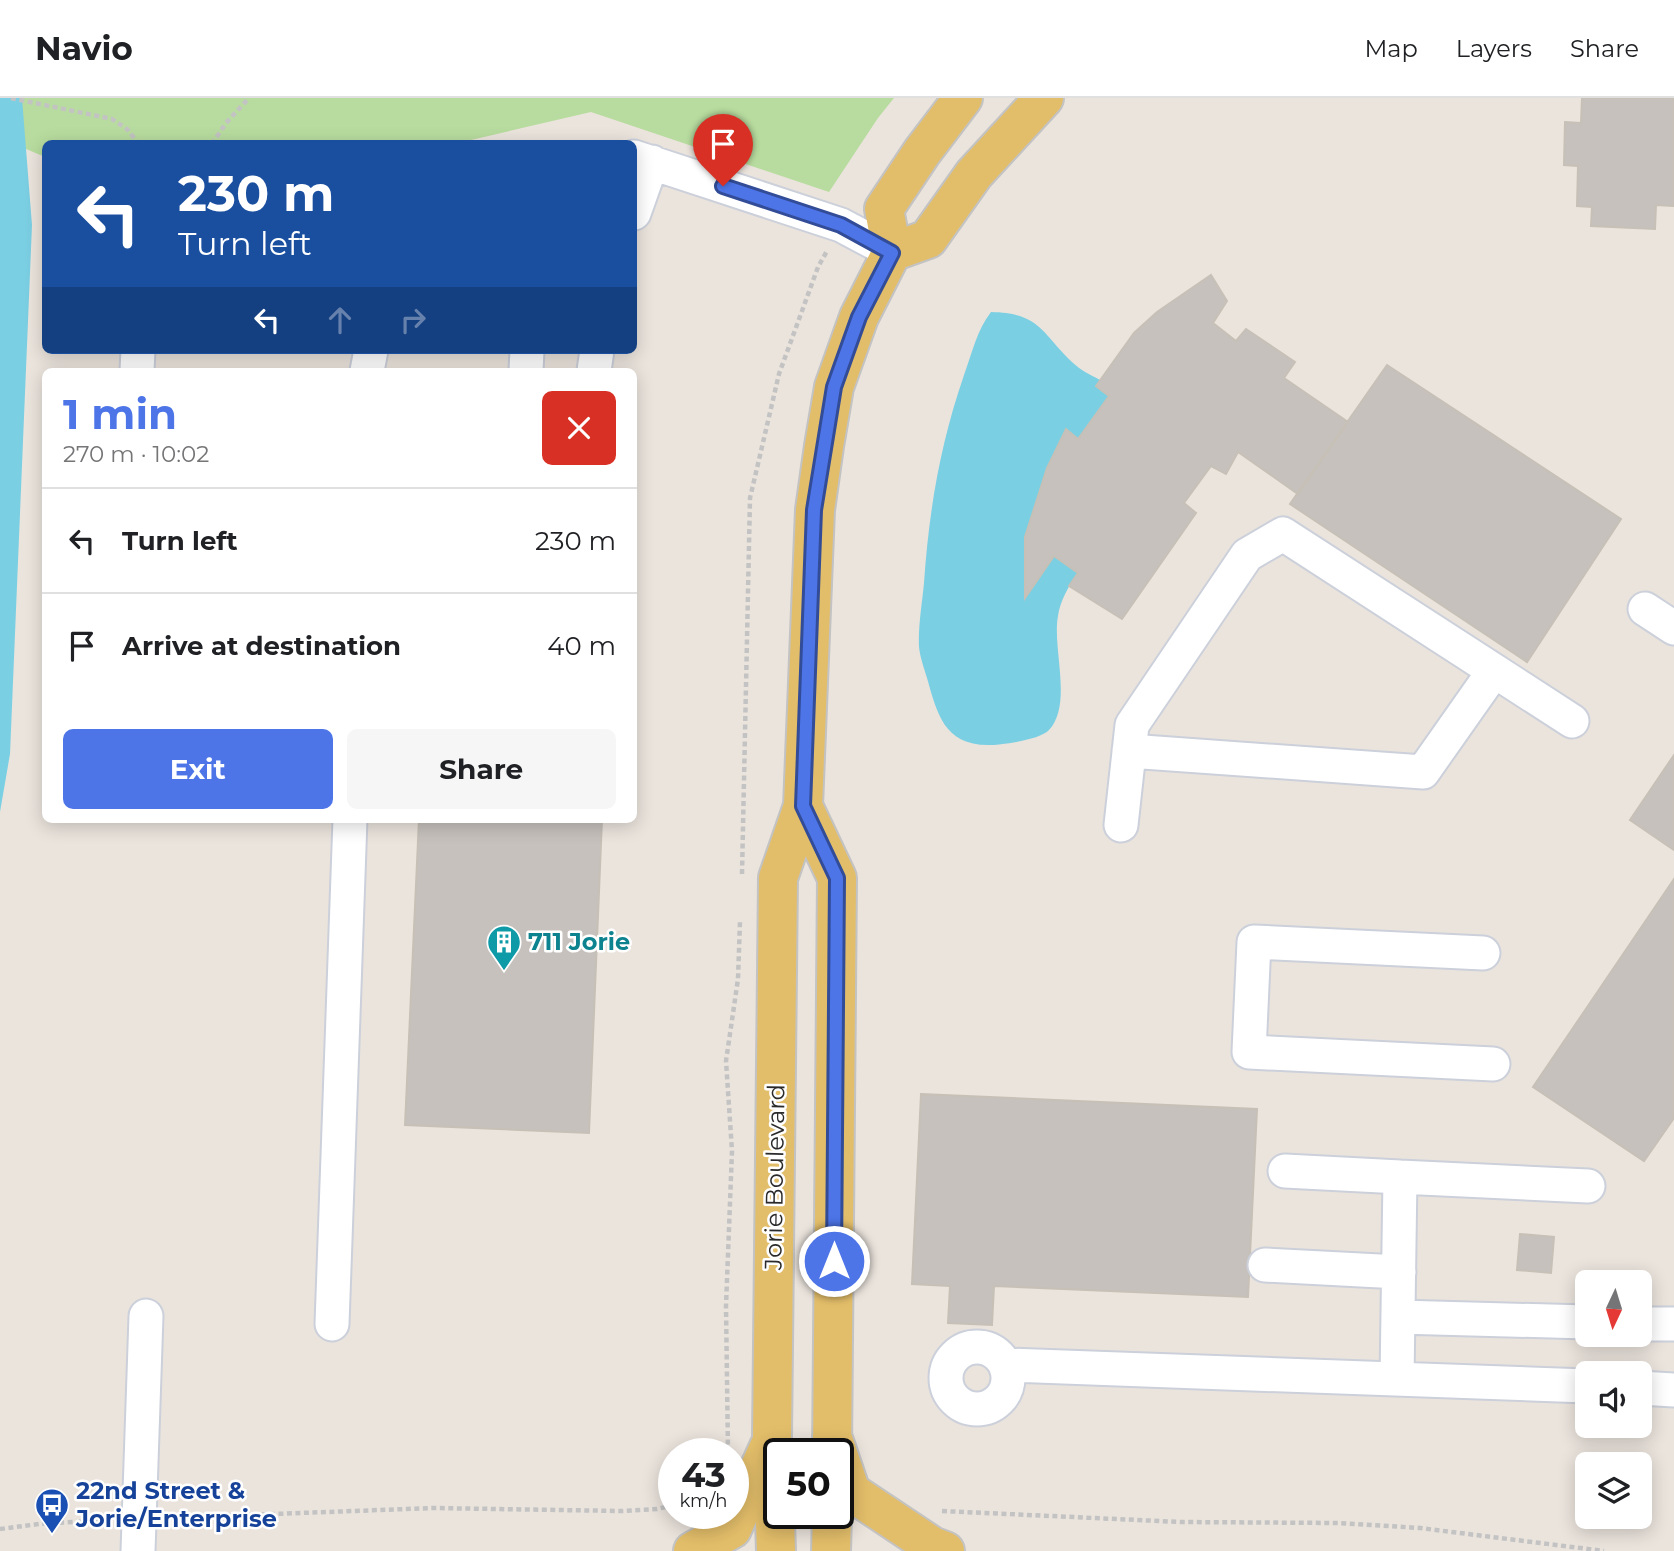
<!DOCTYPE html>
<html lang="en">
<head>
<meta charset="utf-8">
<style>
	body { margin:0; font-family:Montserrat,sans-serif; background:#f6f6f6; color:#202124; height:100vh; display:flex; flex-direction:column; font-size:26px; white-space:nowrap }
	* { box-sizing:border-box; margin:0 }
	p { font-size:23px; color:#757577 }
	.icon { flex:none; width:38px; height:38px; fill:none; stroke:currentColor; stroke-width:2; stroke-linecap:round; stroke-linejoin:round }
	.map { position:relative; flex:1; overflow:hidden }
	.side { position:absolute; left:42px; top:270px; width:595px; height:455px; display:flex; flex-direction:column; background:#fff; border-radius:10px; box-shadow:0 4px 18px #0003 }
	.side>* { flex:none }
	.hud { position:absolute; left:42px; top:42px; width:595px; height:214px; border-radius:10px; box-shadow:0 4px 18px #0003; background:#1a4fa0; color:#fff; overflow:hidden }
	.needle { width:46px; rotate:184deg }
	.tools { position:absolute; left:1575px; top:1172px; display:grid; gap:14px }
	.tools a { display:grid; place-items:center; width:77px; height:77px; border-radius:10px; background:#fff; box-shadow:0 4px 18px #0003; font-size:35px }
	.speed { position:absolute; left:658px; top:1340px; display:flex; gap:14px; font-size:35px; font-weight:700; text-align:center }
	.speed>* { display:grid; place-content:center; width:91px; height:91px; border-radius:50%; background:#fff; box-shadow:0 4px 18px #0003; line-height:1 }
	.speed small { font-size:18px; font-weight:400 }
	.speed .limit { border:4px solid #111; border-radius:10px; background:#fff; color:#111 }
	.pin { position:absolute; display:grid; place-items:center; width:60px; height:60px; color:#fff; margin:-72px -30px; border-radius:50% 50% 50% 0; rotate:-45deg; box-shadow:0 0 7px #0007 }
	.pin .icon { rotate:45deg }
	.me { position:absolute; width:77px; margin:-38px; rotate:0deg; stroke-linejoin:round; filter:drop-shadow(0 0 5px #0008) }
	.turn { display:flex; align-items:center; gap:24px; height:147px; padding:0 21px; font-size:32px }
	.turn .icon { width:91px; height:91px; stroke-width:2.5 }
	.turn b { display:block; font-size:49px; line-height:60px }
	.lanes { display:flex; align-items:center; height:66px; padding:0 21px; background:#0003; justify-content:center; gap:35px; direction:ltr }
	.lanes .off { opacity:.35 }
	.round { display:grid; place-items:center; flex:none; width:74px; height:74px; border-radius:10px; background:#f6f6f6 }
	.head { display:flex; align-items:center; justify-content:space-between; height:119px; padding:0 21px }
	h1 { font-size:42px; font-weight:700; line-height:52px; color:#4d75e8 }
	.button { display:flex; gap:14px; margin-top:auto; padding:14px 21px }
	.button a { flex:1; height:80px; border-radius:10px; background:#4d75e8; color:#fff; font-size:28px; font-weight:700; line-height:80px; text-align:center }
	.button a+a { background:#f6f6f6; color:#202124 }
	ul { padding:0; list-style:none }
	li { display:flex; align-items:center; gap:21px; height:105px; padding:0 21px; border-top:2px solid #e0e0e0 }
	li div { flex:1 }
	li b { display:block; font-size:26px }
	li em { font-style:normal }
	header { display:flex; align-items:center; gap:42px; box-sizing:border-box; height:98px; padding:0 35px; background:#fff; border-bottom:2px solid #e0e0e0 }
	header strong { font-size:33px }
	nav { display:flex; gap:38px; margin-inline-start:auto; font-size:24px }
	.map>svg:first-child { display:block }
	.green { fill:#b8dc9f }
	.water { fill:#7bcfe3 }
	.building { fill:#c6c1bd; stroke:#c6c0b7; stroke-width:2 }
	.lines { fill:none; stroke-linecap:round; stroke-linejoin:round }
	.minor-casing { stroke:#ccd0da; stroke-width:37 }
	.major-casing { stroke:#c3c3c3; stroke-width:42 }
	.path { stroke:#c3c3c3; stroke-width:4.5; stroke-dasharray:5 3.5; stroke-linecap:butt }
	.minor { stroke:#fff; stroke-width:33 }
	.major { stroke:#e3be6a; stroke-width:38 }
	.route-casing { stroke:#324c97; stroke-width:18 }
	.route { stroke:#4d75e8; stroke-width:12 }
	.labels { text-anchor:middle; stroke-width:5; stroke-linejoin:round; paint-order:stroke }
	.culture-label { font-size:24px; font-weight:bold; fill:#0d838f; stroke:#fff; text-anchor:start }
	.street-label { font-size:24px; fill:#2a2a2a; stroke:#fff }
	.transit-label { font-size:24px; font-weight:bold; fill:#164399; stroke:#fff; text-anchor:start }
</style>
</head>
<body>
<header>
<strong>Navio</strong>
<nav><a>Map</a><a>Layers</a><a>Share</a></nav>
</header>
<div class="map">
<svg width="1674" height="1453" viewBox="0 0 1674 1453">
	<rect width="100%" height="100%" fill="#ebe4dd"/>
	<path class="green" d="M0,0H894L878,20L829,94L591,14L458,45L46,46L45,59L0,40Z"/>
	<path class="water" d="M0,0H22L32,127L10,656L0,714Z
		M991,214C1040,215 1041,234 1072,264C1080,272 1091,277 1100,282L1097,288L1109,298L1078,341L1066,332L1047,370L1025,439V499L1054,458L1078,475C1069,487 1060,503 1058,518C1052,550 1073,606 1049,632C1040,642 1001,647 988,647C944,647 937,615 927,580C924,570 920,559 919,549C918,528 922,506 924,485C929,412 940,347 964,277C972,255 977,232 991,214Z"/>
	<path class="building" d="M1582,0H1674V108L1656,107L1655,131L1591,128L1592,109L1577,108L1578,68L1564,67L1565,24L1581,25Z
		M1211,177L1227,203L1213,225L1236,243L1246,231L1295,264L1284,280L1348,324L1298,396L1238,354L1226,376L1211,368L1184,405L1196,415L1122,521L1069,488L1078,475L1054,458L1025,500V439L1047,370L1066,331L1078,341L1109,298L1096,288L1134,235L1157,214Z
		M1387,267L1621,421L1527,564L1290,406Z
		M1674,657V752L1630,722Z
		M419,721H602L589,1035L405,1027Z
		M1674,781V1020L1644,1063L1533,989Z
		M921,996L1257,1011L1248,1199L994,1188L992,1227L948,1225L950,1188L912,1186Z
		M1520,1136L1554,1139L1551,1175L1517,1172Z"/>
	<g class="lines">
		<g class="minor-casing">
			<path id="minor" d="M634,59L841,127L892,154
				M634,115L652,64
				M137,273L138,252
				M367,273L371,252
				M526,273L527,252
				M594,273L597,252
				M1645,511L1674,530
				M1129,653L1423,674L1494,573
				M1121,727L1132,627L1247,457L1283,436L1572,623
				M1483,855L1254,844L1249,954L1493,966
				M1285,1073L1400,1079
				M1265,1167L1399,1174
				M1398,1219L1587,1224
				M332,1226L350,721
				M1640,1226H1674
				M946 1280a31 31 0 1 1 62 0a31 31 0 1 1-62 0Z
				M1006,1267L1587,1288
				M1397,1281L1400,1079L1588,1088
				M1640,1290L1674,1292
				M138,1453L146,1218"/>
		</g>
		<g class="major-casing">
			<path id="major" d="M892,154L928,141L974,76L1044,0
				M803,708L837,780L832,1356
				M832,1338L851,1394L932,1448L945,1453
				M693,1453L732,1431L769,1349
				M776,1453L772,1340L778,780L803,708L815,412L824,348L834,289L859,219L892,154L884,111L922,54L963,0
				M831,1453L832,1416"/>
		</g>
		<path class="path" d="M11,0L112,21L127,31L139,46
			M212,46L226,25L249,0
			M742,776L750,400L779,276L818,169L827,153
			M728,1355L726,1208L732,1053L726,963L738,881L740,823
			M942,1413L1181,1424L1338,1425L1420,1430L1604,1453
			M168,1420L433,1410L622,1413L657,1411L674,1407
			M0,1431L39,1426L107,1422"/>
		<use href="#minor" class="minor"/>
		<use href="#major" class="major"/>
	</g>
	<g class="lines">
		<g class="route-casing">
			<path id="route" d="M723,88L841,127L892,155L859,219L834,289L814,412L803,708L837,780L834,1163"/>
		</g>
		<use href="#route" class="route"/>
	</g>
	<defs>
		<g id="building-pin" transform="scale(1.75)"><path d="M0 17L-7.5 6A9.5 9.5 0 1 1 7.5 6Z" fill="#0f9aa8" stroke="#fff"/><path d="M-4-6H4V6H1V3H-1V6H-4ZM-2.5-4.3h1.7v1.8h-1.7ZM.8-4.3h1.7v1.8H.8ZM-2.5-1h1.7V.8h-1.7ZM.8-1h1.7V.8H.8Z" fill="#fff"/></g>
		<g id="bus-pin" transform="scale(1.75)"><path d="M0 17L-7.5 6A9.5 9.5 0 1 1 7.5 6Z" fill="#1a4fb4" stroke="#fff"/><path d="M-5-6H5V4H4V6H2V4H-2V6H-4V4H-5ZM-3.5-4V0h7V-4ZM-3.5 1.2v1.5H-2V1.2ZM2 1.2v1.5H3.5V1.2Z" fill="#fff"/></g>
	</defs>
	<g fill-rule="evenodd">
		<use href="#building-pin" x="504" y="844"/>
		<use href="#bus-pin" x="52" y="1407"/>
	</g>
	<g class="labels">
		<g class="culture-label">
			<text x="528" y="852">711 Jorie</text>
		</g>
		<g class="street-label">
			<text transform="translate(775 1079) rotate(-89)" y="8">Jorie Boulevard</text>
		</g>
		<g class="transit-label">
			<text x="76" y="1401">22nd Street &amp;<tspan x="76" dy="28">Jorie/Enterprise</tspan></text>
		</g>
	</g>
</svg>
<div class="tools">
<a><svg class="needle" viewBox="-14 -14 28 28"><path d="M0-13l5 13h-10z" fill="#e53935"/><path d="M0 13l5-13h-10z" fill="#757577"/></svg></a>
<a><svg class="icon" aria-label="sound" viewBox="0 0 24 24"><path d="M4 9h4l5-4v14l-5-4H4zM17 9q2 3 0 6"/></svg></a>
<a><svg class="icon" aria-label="layers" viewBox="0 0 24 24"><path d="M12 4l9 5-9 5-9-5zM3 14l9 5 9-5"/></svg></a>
</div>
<div class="speed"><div>43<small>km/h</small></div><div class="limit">50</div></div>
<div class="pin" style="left:723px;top:88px;background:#d93025"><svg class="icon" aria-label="arrive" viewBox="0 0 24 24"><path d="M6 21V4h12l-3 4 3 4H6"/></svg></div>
<svg class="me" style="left:834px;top:1163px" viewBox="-20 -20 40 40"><circle r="17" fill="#4d75e8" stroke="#fff" stroke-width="3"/><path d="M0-11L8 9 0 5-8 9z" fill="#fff"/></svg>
<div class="hud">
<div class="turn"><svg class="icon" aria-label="left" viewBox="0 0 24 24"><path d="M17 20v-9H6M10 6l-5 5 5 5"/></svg><div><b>230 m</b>Turn left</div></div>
<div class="lanes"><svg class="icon" aria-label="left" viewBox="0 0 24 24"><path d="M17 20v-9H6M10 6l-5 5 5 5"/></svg><svg class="icon off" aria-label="ahead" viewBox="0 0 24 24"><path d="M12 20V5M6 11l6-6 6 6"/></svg><svg class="icon off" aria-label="right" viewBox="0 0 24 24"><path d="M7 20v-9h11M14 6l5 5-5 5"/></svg></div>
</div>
<section class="side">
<div class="head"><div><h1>1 min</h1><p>270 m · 10:02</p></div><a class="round" style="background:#d93025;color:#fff"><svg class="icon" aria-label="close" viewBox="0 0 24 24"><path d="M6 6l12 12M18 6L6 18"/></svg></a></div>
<ul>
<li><svg class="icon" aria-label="left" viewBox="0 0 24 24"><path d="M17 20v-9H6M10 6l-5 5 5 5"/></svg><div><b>Turn left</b></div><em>230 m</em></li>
<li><svg class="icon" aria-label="arrive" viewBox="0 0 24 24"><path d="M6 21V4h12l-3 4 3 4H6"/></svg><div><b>Arrive at destination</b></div><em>40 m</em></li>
</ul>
<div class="button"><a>Exit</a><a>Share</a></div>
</section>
</div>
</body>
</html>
